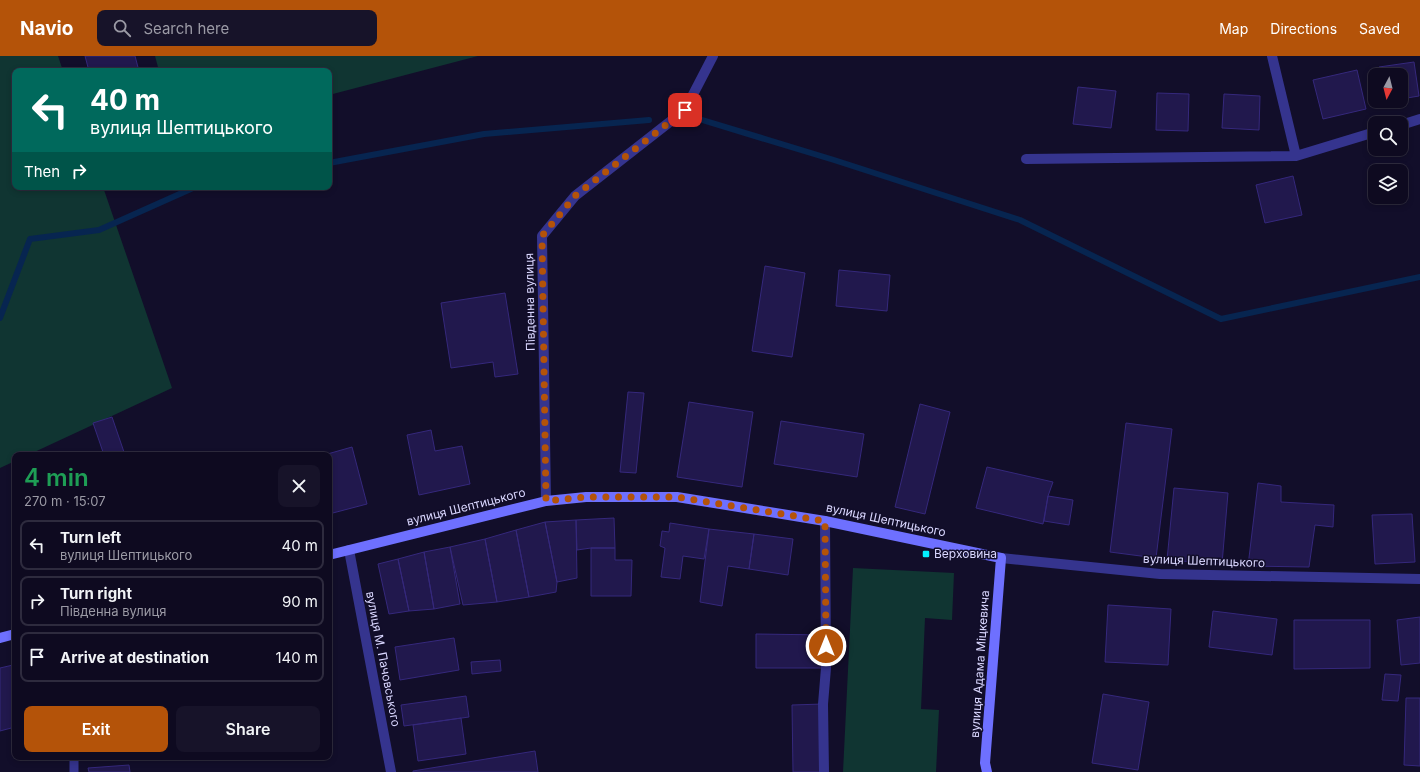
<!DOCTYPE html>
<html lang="en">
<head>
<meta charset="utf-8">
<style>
	body { margin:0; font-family:Inter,sans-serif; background:#171329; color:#f1f3f6; height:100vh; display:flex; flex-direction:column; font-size:15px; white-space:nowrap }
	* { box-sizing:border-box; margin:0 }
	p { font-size:13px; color:#9b9aa5 }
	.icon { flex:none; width:22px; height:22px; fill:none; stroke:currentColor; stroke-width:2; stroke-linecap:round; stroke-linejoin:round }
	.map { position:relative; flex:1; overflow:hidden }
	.details { position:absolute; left:12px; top:396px; width:320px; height:308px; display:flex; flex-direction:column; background:#0e0a20; border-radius:8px; box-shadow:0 2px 6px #0003,0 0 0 1px #2e2b3e }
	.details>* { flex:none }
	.hud { position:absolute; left:12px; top:12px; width:320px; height:122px; border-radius:8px; box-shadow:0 2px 6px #0003,0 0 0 1px #2e2b3e; background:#00695c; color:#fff; overflow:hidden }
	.needle { width:26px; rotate:187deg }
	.tools { position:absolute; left:1368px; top:12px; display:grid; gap:8px }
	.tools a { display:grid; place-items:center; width:40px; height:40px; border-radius:8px; background:#0e0a20; box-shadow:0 2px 6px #0003,0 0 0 1px #2e2b3e; font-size:20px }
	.pin { position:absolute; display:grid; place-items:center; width:34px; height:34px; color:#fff; margin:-17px; border-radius:8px; box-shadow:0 2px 6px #0006 }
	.me { position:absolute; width:44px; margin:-22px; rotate:0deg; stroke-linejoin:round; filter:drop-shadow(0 0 3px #0008) }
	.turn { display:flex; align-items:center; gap:14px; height:84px; padding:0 12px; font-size:18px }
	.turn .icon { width:52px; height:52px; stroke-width:2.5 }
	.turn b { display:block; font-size:28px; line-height:34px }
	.then { display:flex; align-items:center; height:38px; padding:0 12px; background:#0003; gap:8px; font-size:15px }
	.round { display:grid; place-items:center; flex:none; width:42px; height:42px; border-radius:8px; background:#171329 }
	.summary { display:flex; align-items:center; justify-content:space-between; height:68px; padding:0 12px }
	h1 { font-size:24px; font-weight:600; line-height:30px; color:#1e9e55 }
	.action { display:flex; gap:8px; margin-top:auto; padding:8px 12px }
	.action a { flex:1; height:46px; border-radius:8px; background:#b45309; color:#fff; font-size:16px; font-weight:600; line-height:46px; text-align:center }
	.action a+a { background:#171329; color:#f1f3f6 }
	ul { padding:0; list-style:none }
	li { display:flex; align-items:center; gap:12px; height:50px; margin:0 8px 6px; padding:0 4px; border:2px solid #2e2b3e; border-radius:8px }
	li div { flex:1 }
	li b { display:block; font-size:15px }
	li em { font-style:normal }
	header { display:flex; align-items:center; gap:24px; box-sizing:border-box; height:56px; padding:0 20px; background:#b45309; color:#fff }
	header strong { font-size:19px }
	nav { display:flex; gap:22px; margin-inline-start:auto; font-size:14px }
	.search { width:280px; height:36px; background:#171329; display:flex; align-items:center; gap:10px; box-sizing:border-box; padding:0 14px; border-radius:8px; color:#9b9aa5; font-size:15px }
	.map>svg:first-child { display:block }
	.green { fill:#103532 }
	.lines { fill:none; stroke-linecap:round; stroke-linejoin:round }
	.stream { stroke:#072550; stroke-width:6 }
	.building { fill:#21184d; stroke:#35287c }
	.lane { stroke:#35348e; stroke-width:9 }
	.street { stroke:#35348e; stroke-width:10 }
	.secondary { stroke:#6e70ff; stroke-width:10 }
	.route { stroke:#b45309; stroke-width:7; stroke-dasharray:0 12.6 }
	.poi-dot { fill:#03efff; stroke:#120e2a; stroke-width:1.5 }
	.labels { text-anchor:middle; stroke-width:3; stroke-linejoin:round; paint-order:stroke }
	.street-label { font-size:12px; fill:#dad7ff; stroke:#120e2a }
	.poi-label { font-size:12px; fill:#dad7ff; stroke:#120e2a; text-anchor:start }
</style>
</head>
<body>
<header>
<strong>Navio</strong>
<div class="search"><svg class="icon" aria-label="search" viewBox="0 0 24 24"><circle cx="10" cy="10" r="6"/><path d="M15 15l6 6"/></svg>Search here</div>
<nav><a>Map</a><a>Directions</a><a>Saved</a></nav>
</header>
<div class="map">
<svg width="1420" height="716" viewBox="0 0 1420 716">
	<rect width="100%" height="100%" fill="#120e2a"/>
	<path class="green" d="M0,0H58L63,15H15V131H103L172,332L28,399H15V405L0,412Z
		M155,0H478L329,39V15H159Z
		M853,512L954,517L952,564L925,562L921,653L939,654L936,716H843Z"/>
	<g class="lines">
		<path class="stream" d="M689,60L834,104L1020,164L1221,263L1420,221
			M329,107L484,78L649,64
			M0,262L30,183L99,174L193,132L198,131"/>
	</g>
	<path class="building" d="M85,0H135L139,15H89Z
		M1414,6L1419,40L1401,43V19H1381L1379,11Z
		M1357,14L1366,53L1323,63L1313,24Z
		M1078,31L1116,35L1111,72L1073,68Z
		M1157,37L1189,38L1188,75L1156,74Z
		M1224,38L1260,40L1259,74L1222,72Z
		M1293,120L1302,159L1265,167L1256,129Z
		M765,210L805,217L792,301L752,295Z
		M839,214L890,219L887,255L836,250Z
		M505,237L518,318L495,321L493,306L451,312L441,247Z
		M628,336L644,337L636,417L620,416Z
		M689,346L753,356L742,431L677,421Z
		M920,348L950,356L925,458L895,451Z
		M112,361L125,399H104L93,367Z
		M781,365L864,378L857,421L774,408Z
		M1126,367L1172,373L1156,502L1110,496Z
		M431,374L435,395L462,390L470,428L419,439L407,379Z
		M352,391L367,448L329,458V399H324Z
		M987,411L1053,426L1048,440L1043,468L976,452Z
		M1258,427L1281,430V446L1334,449L1333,471L1315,469L1309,511L1248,510Z
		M1174,432L1228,437L1222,508L1167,504Z
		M1048,440L1073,444L1069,469L1044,465Z
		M1412,458L1415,506L1375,508L1372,459Z
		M614,462L615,492H591L577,494L576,464Z
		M576,464L577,522L557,526L545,466Z
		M545,466L557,526L556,536L529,541L516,474Z
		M670,467L709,473L704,503L683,500L680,523L661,521L665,492L660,490L662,475L669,476Z
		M709,473L754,478L749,513L728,510L722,550L700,546Z
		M516,474L529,541L497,546L485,483Z
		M754,478L793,483L788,519L749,513Z
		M485,483L497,546L463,549L450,491Z
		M450,491L460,548L434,553L424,496Z
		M591,492H615V504H632L631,540H591Z
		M424,496L434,553L409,555L398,503Z
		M398,503L409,555L389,558L378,508Z
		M1108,549L1171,553L1168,609L1105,606Z
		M1213,555L1277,563L1272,599L1209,591Z
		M1420,561V607L1401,609L1397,564Z
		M1294,564H1370V612L1294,613Z
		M756,578L826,579V612H756Z
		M454,582L459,614L400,624L395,591Z
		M500,604L501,615L472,618L471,606Z
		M13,609L15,617V671L0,675V612Z
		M1385,618L1401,619L1398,645L1382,644Z
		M1103,638L1149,646L1138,714L1092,707Z
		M466,640L469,661L404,670L401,649Z
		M1406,642H1420V710L1404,709Z
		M823,648L824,716H793L792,649Z
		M461,662L466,698L418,705L413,669Z
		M535,695L538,716H413V715Z
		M129,709L130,716H89L88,712Z"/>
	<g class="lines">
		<path class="lane" d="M74,701V716"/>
		<path class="street" d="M1272,0L1296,100
			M1401,69L1420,63
			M1026,103L1296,100L1375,76
			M546,445L542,180L575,140L685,54L713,0
			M349,494L391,716
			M1001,502L1160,518L1420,523
			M824,716L823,648L826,612L825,465"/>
		<path class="secondary" d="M329,499L546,445L586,441H677L825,465L1001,502L985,707L987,716
			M0,582L15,578"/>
	</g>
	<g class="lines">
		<path class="route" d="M685,54L575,140L542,180L546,445L586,441H677L825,465L826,590"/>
	</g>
	<rect class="poi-dot" x="922" y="494" width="8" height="8" rx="2"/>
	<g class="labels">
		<g class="street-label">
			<text transform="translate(530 246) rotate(-91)" y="4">Південна вулиця</text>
			<text transform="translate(466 451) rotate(-14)" y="4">вулиця Шептицького</text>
			<text transform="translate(886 464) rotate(12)" y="4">вулиця Шептицького</text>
			<text transform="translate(1204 505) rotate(2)" y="4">вулиця Шептицького</text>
			<text transform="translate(383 603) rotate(79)" y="4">вулиця М. Пачовського</text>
			<text transform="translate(980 608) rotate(-86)" y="4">вулиця Адама Міцкевича</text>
		</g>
		<g class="poi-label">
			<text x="934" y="502">Верховина</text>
		</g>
	</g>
</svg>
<div class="tools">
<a><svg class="needle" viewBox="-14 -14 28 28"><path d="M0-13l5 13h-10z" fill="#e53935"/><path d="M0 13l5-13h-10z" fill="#9b9aa5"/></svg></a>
<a><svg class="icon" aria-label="search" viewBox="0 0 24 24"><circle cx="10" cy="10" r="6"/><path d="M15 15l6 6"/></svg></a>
<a><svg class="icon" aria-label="layers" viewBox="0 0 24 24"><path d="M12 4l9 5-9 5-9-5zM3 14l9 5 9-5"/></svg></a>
</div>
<div class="pin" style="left:685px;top:54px;background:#d93025"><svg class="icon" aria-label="arrive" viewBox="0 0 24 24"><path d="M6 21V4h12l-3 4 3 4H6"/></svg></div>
<svg class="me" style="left:826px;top:590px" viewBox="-20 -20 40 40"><circle r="17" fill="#b45309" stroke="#fff" stroke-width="3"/><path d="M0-11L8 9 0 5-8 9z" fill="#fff"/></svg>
<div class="hud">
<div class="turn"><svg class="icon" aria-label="left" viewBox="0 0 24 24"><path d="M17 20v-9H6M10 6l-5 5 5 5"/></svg><div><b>40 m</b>вулиця Шептицького</div></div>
<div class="then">Then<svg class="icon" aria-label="right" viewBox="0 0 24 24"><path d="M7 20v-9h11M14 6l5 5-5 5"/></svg></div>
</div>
<section class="details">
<div class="summary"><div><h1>4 min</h1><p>270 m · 15:07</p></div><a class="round"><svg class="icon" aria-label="close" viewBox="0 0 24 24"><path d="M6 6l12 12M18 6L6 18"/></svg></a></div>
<ul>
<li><svg class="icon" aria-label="left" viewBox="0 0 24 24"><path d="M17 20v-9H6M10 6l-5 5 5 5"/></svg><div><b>Turn left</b><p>вулиця Шептицького</p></div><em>40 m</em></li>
<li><svg class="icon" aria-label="right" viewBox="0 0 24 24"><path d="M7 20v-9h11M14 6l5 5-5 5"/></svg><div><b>Turn right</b><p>Південна вулиця</p></div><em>90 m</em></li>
<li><svg class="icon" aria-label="arrive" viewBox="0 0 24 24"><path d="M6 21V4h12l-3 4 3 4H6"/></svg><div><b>Arrive at destination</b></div><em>140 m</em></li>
</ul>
<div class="action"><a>Exit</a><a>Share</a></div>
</section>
</div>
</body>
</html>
